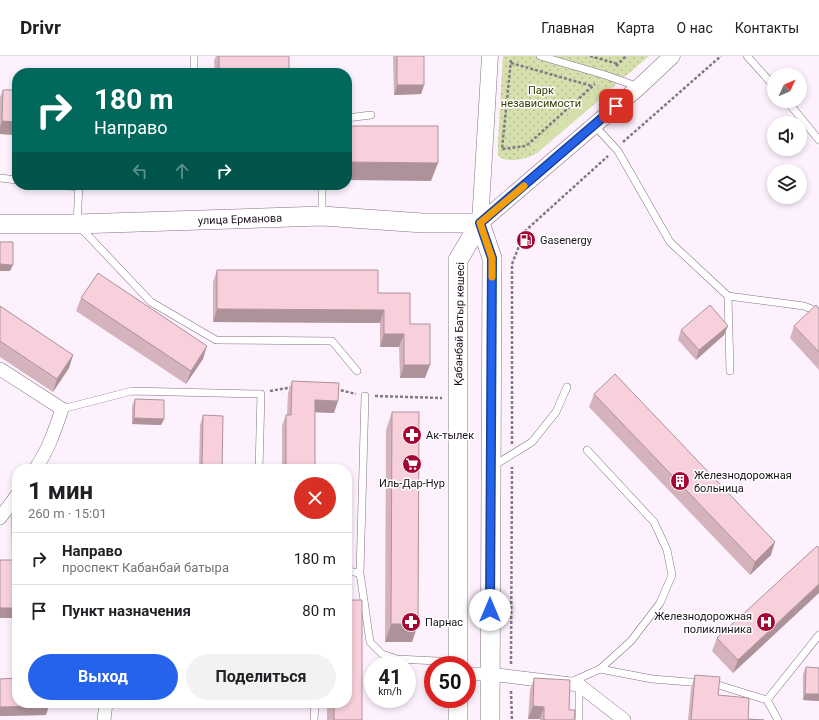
<!DOCTYPE html>
<html lang="ru">
<head>
<meta charset="utf-8">
<style>
	body { margin:0; font-family:Roboto,sans-serif; background:#f2f2f2; color:#202124; height:100vh; display:flex; flex-direction:column; font-size:15px; white-space:nowrap }
	* { box-sizing:border-box; margin:0 }
	p { font-size:13px; color:#757577 }
	.icon { flex:none; width:22px; height:22px; fill:none; stroke:currentColor; stroke-width:2; stroke-linecap:round; stroke-linejoin:round }
	.map { position:relative; flex:1; overflow:hidden }
	.details { position:absolute; left:12px; top:408px; width:340px; height:244px; display:flex; flex-direction:column; background:#fff; border-radius:16px; box-shadow:0 2px 6px #0003 }
	.details>* { flex:none }
	.banner { position:absolute; left:12px; top:12px; width:340px; height:122px; border-radius:16px; box-shadow:0 2px 6px #0003; background:#00695c; color:#fff; overflow:hidden }
	.needle { width:26px; rotate:46deg }
	.fabs { position:absolute; left:767px; top:12px; display:grid; gap:8px }
	.fabs a { display:grid; place-items:center; width:40px; height:40px; border-radius:50%; background:#fff; box-shadow:0 2px 6px #0003; font-size:20px }
	.speed { position:absolute; left:364px; top:600px; display:flex; gap:8px; font-size:20px; font-weight:700; text-align:center }
	.speed>* { display:grid; place-content:center; width:52px; height:52px; border-radius:50%; background:#fff; box-shadow:0 2px 6px #0003; line-height:1 }
	.speed small { font-size:10px; font-weight:400 }
	.speed .limit { border:6px solid #d22; background:#fff; color:#111 }
	.pin { position:absolute; display:grid; place-items:center; width:34px; height:34px; color:#fff; margin:-17px; border-radius:8px; box-shadow:0 2px 6px #0006 }
	.me { position:absolute; width:44px; margin:-22px; rotate:0deg; stroke-linejoin:round; filter:drop-shadow(0 0 3px #0008) }
	.turn { display:flex; align-items:center; gap:14px; height:84px; padding:0 16px; font-size:18px }
	.turn .icon { width:52px; height:52px; stroke-width:2.5 }
	.turn b { display:block; font-size:28px; line-height:34px }
	.lanes { display:flex; align-items:center; height:38px; padding:0 16px; background:#0003; justify-content:center; gap:20px; direction:ltr }
	.lanes .off { opacity:.35 }
	.round { display:grid; place-items:center; flex:none; width:42px; height:42px; border-radius:21px; background:#f2f2f2 }
	.head { display:flex; align-items:center; justify-content:space-between; height:68px; padding:0 16px }
	h1 { font-size:24px; font-weight:700; line-height:30px }
	.action { display:flex; gap:8px; margin-top:auto; padding:8px 16px }
	.action a { flex:1; height:46px; border-radius:24px; background:#2563eb; color:#fff; font-size:16px; font-weight:700; line-height:46px; text-align:center }
	.action a+a { background:#f2f2f2; color:#202124 }
	ul { padding:0; list-style:none }
	li { display:flex; align-items:center; gap:12px; height:52px; padding:0 16px; border-top:1px solid #e0e0e0 }
	li div { flex:1 }
	li b { display:block; font-size:15px }
	li em { font-style:normal }
	header { display:flex; align-items:center; gap:24px; box-sizing:border-box; height:56px; padding:0 20px; background:#fff; border-bottom:1px solid #e0e0e0 }
	header strong { font-size:19px }
	nav { display:flex; gap:22px; margin-inline-start:auto; font-size:14px }
	.map>svg:first-child { display:block }
	.green { fill:url(#green-dots) }
	.forest { fill:url(#forest-crowns) }
	.lines { fill:none; stroke-linecap:round; stroke-linejoin:round }
	.service-casing { stroke:#877089; stroke-width:8 }
	.minor-casing { stroke:#877089; stroke-width:14 }
	.tertiary-casing { stroke:#877089; stroke-width:17 }
	.secondary-casing { stroke:#877089; stroke-width:20 }
	.path { stroke:#837984; stroke-width:2.5; stroke-dasharray:3 2; stroke-linecap:butt }
	.service { stroke:#fff; stroke-width:7 }
	.minor { stroke:#fff; stroke-width:13 }
	.tertiary { stroke:#fff; stroke-width:16 }
	.secondary { stroke:#fff; stroke-width:19 }
	.wall { fill:#d4b3bc }
	.shaded-wall { fill:#ad9299 }
	.building { fill:#f7d0db; stroke:#ad9299 }
	.route-casing { stroke:#184099; stroke-width:10 }
	.route { stroke:#2563eb; stroke-width:7 }
	.slow { stroke:#f59e0b; stroke-width:7 }
	.labels { text-anchor:middle; stroke-width:3; stroke-linejoin:round; paint-order:stroke }
	.park-label { font-size:11px; fill:#343c07; stroke:#fff }
	.street-label { font-size:11px; fill:#1b121c; stroke:#fff }
	.poi-label { font-size:11px; fill:#1b121c; stroke:#fff; text-anchor:start }
</style>
</head>
<body>
<header>
<strong>Drivr</strong>
<nav><a>Главная</a><a>Карта</a><a>О нас</a><a>Контакты</a></nav>
</header>
<div class="map">
<svg width="819" height="664" viewBox="0 0 819 664">
	<defs>
		<pattern id="green-dots" width="8" height="8" patternUnits="userSpaceOnUse"><rect width="8" height="8" fill="#d5e0ac"/><path d="M2 2h.1M6 6h.1" fill="none" stroke="#b6bf93" stroke-width="1.8" stroke-linecap="round"/></pattern>
		<pattern id="forest-crowns" width="20" height="18" patternUnits="userSpaceOnUse"><rect width="20" height="18" fill="#d5e0ac"/><path d="M2 6a3 3 0 1 1 6 0M12 15a3 3 0 1 1 6 0" fill="none" stroke="#b6bf93"/></pattern>
	</defs>
	<rect width="100%" height="100%" fill="#fcf1fd"/>
	<path class="green" d="M503,0H649L537,97C527,103 508,108 498,100V85Z"/>
	<path class="forest" d="M600,29L612,33L537,97V85Z"/>
	<g class="lines">
		<g class="service-casing">
			<path id="service" d="M540,0L605,19L639,31
				M747,0L774,30
				M194,17V0
				M787,45L819,84
				M347,62L371,59
				M594,69L618,95L670,186L728,240L730,315
				M0,122L17,124
				M61,129L79,131
				M79,129L77,168L151,246L216,284L332,285L357,315
				M322,160V129
				M728,240L804,250L819,256
				M62,353L132,335L261,338L259,413
				M587,394L654,466L667,494L672,519L660,547L631,585L600,613
				M493,410L532,386L556,356L567,331
				M347,515L360,517L370,586L382,598L397,603L458,606
				M360,517L365,340
				M571,626L600,613L652,623L715,628L767,644
				M314,664L315,647
				M579,664V629
				M778,664L767,644L819,579"/>
		</g>
		<g class="minor-casing">
			<path id="minor" d="M0,313L62,353C55,374 48,395 35,413
				M0,462L17,439
				M467,618H490L579,629L624,664
				M104,664L106,647"/>
		</g>
		<g class="tertiary-casing">
			<path id="tertiary" d="M480,167L639,31L672,0
				M480,167L490,0"/>
		</g>
		<g class="secondary-casing">
			<path id="secondary" d="M480,167L492,202L490,664
				M0,168H77L322,160L423,167H480
				M458,609V204L480,167
				M458,664V643"/>
		</g>
		<path class="path" d="M590,0L618,8
			M511,4L502,93L526,90L595,28
			M511,7L592,30
			M616,10L626,0
			M623,86L721,0
			M336,333L356,338
			M270,335L293,331
			M375,340L442,342
			M512,388V208L525,175L608,100
			M511,608L512,411
			M511,635L512,664"/>
		<use href="#service" class="service"/>
		<use href="#minor" class="minor"/>
		<use href="#tertiary" class="tertiary"/>
		<use href="#secondary" class="secondary"/>
	</g>
	<path class="wall" d="M216,0H289V17H215L214,5Z
		M393,0H424V29L421,38L394,39Z
		M3,34L17,79L0,78V41Z
		M217,214L378,237L410,268L425,322H400L399,291H380V267L213,266V226Z
		M81,242L203,303L186,328L76,255Z
		M0,250L73,299L69,312L53,336L0,301Z
		M819,253V314L790,282L794,270Z
		M728,270L724,279L696,304L678,284L681,274Z
		M292,325L334,357L315,356V413H282V370L286,359H287L288,337Z
		M594,338L771,499L750,519L589,351Z
		M135,343L164,363L161,369L132,368V350Z
		M392,356L418,568L412,586H385L386,374Z
		M203,359L222,413H199L200,369Z
		M15,451H17V647L46,659L0,660V623L16,622L14,562L12,504L11,461Z
		M819,492L733,617L712,595L717,582Z
		M806,611L819,612V645L803,644V618Z
		M695,619L718,639L748,663L764,664H688L691,632Z
		M534,622L569,654L574,664H540V663H528L530,634Z
		M327,647H347L362,664H327Z"/>
	<path class="shaded-wall" d="M397,29H424L421,38L394,39Z
		M2,65L17,66V79L0,78V71Z
		M347,106L438,107L431,125L347,124Z
		M0,208L13,209L10,215H0Z
		M217,253L384,254L380,267L213,266Z
		M728,270L724,279L696,304L699,294Z
		M384,278H404L399,291H380Z
		M207,290L203,303L186,328L191,315Z
		M73,299L69,312L53,336L57,323Z
		M404,309H430L425,322H400Z
		M315,344L338,345L334,357L311,356Z
		M134,362L164,363L161,369L132,368Z
		M775,486L771,499L750,519L755,506Z
		M819,528V537L733,617L738,604Z
		M0,552H17V554L14,562H0Z
		M391,568H418L412,586H385Z
		M805,638H819V645L803,644Z
		M49,650L46,659L0,660V651Z
		M533,650L544,651L540,663H528Z"/>
	<path class="building" d="M219,0H289V17H219Z
		M397,0H424V29H397Z
		M3,34H17V66L2,65Z
		M347,70H438V107L347,106Z
		M0,186H13V209L0,208Z
		M217,214H378V237H410V268H430V309H404V278H384V254L217,253Z
		M98,217L207,290L191,315L81,242Z
		M710,249L728,270L699,294L681,274Z
		M816,249L819,253V296L794,270Z
		M0,250L73,299L57,323L0,285Z
		M615,318L775,486L755,506L594,338Z
		M292,325L339,327L338,345L315,344V413H286V359H291Z
		M135,343L164,344V363L134,362Z
		M392,356H419L418,568H391Z
		M203,359L223,360L222,413H202Z
		M15,451H17V552H0V504H15Z
		M817,490L819,492V528L738,604L717,582Z
		M347,544H362V664H334V647H347Z
		M806,611L819,612V638H805Z
		M695,619L720,621L718,639L749,642L748,663L764,664H691Z
		M17,622V647H49V650L0,651V623Z
		M534,622L570,624L569,654H575L574,664H544V651L533,650Z"/>
	<g class="lines">
		<g class="route-casing">
			<path id="route" d="M490,554L492,202L480,167L616,50"/>
		</g>
		<use href="#route" class="route"/>
		<path class="slow" d="M492,221V202L480,167L524,130"/>
	</g>
	<defs>
		<g id="fuel-disc" transform="scale(1)"><circle r="9.5" fill="#a40631" stroke="#fff"/><path d="M-5.5-6h7V0h2V4h1.3V-2.5L3-4.5l.8-.8L6-3V5H2.5V1h-1V6h-7ZM-4.2-4.7v3.2H.2V-4.7Z" fill="#fff"/></g>
		<g id="pharmacy-disc" transform="scale(1)"><circle r="9.5" fill="#a40631" stroke="#fff"/><path d="M-2-6h4v4h4v4h-4v4h-4v-4h-4v-4h4Z" fill="#fff"/></g>
		<g id="supermarket-disc" transform="scale(1)"><circle r="9.5" fill="#a40631" stroke="#fff"/><path d="M-6-5.5h2.5l.6 2H6L4.5 2H-2.5L-4.4-4H-6ZM-1.5 3.2a1.3 1.3 0 1 0 .1 0ZM3 3.2a1.3 1.3 0 1 0 .1 0Z" fill="#fff"/></g>
		<g id="building-disc" transform="scale(1)"><circle r="9.5" fill="#a40631" stroke="#fff"/><path d="M-4-6H4V6H1V3H-1V6H-4ZM-2.5-4.3h1.7v1.8h-1.7ZM.8-4.3h1.7v1.8H.8ZM-2.5-1h1.7V.8h-1.7ZM.8-1h1.7V.8H.8Z" fill="#fff"/></g>
		<g id="hospital-disc" transform="scale(1)"><circle r="9.5" fill="#a40631" stroke="#fff"/><path d="M-5-5h3v3.5h4V-5h3V5h-3V1.5h-4V5h-3Z" fill="#fff"/></g>
	</defs>
	<g fill-rule="evenodd">
		<use href="#fuel-disc" x="526" y="184"/>
		<use href="#pharmacy-disc" x="412" y="379"/>
		<use href="#supermarket-disc" x="412" y="408"/>
		<use href="#building-disc" x="680" y="425"/>
		<use href="#pharmacy-disc" x="411" y="566"/>
		<use href="#hospital-disc" x="766" y="566"/>
	</g>
	<g class="labels">
		<g class="park-label">
			<text x="541" y="38">Парк<tspan x="541" dy="13">независимости</tspan></text>
		</g>
		<g class="street-label">
			<text transform="translate(240 163) rotate(-2)" y="4">улица Ерманова</text>
			<text transform="translate(459 268) rotate(-89)" y="4">Қабанбай Батыр көшесі</text>
		</g>
		<g class="poi-label">
			<text x="540" y="188">Gasenergy</text>
			<text x="426" y="383">Ак-тылек</text>
			<text x="694" y="423">Железнодорожная<tspan x="694" dy="13">больница</tspan></text>
			<text x="412" y="431" text-anchor="middle">Иль-Дар-Нур</text>
			<text x="752" y="564" text-anchor="end">Железнодорожная<tspan x="752" dy="13">поликлиника</tspan></text>
			<text x="425" y="570">Парнас</text>
		</g>
	</g>
</svg>
<div class="fabs">
<a><svg class="needle" viewBox="-14 -14 28 28"><path d="M0-13l5 13h-10z" fill="#e53935"/><path d="M0 13l5-13h-10z" fill="#757577"/></svg></a>
<a><svg class="icon" aria-label="sound" viewBox="0 0 24 24"><path d="M4 9h4l5-4v14l-5-4H4zM17 9q2 3 0 6"/></svg></a>
<a><svg class="icon" aria-label="layers" viewBox="0 0 24 24"><path d="M12 4l9 5-9 5-9-5zM3 14l9 5 9-5"/></svg></a>
</div>
<div class="speed"><div>41<small>km/h</small></div><div class="limit">50</div></div>
<div class="pin" style="left:616px;top:50px;background:#d93025"><svg class="icon" aria-label="arrive" viewBox="0 0 24 24"><path d="M6 21V4h12l-3 4 3 4H6"/></svg></div>
<svg class="me" style="left:490px;top:554px" viewBox="-20 -20 40 40"><circle r="19" fill="#fff"/><path d="M0-13L10 11 0 6-10 11z" fill="#2563eb"/></svg>
<div class="banner">
<div class="turn"><svg class="icon" aria-label="right" viewBox="0 0 24 24"><path d="M7 20v-9h11M14 6l5 5-5 5"/></svg><div><b>180 m</b>Направо</div></div>
<div class="lanes"><svg class="icon off" aria-label="left" viewBox="0 0 24 24"><path d="M17 20v-9H6M10 6l-5 5 5 5"/></svg><svg class="icon off" aria-label="ahead" viewBox="0 0 24 24"><path d="M12 20V5M6 11l6-6 6 6"/></svg><svg class="icon" aria-label="right" viewBox="0 0 24 24"><path d="M7 20v-9h11M14 6l5 5-5 5"/></svg></div>
</div>
<section class="details">
<div class="head"><div><h1>1 мин</h1><p>260 m · 15:01</p></div><a class="round" style="background:#d93025;color:#fff"><svg class="icon" aria-label="close" viewBox="0 0 24 24"><path d="M6 6l12 12M18 6L6 18"/></svg></a></div>
<ul>
<li><svg class="icon" aria-label="right" viewBox="0 0 24 24"><path d="M7 20v-9h11M14 6l5 5-5 5"/></svg><div><b>Направо</b><p>проспект Кабанбай батыра</p></div><em>180 m</em></li>
<li><svg class="icon" aria-label="arrive" viewBox="0 0 24 24"><path d="M6 21V4h12l-3 4 3 4H6"/></svg><div><b>Пункт назначения</b></div><em>80 m</em></li>
</ul>
<div class="action"><a>Выход</a><a>Поделиться</a></div>
</section>
</div>
</body>
</html>
